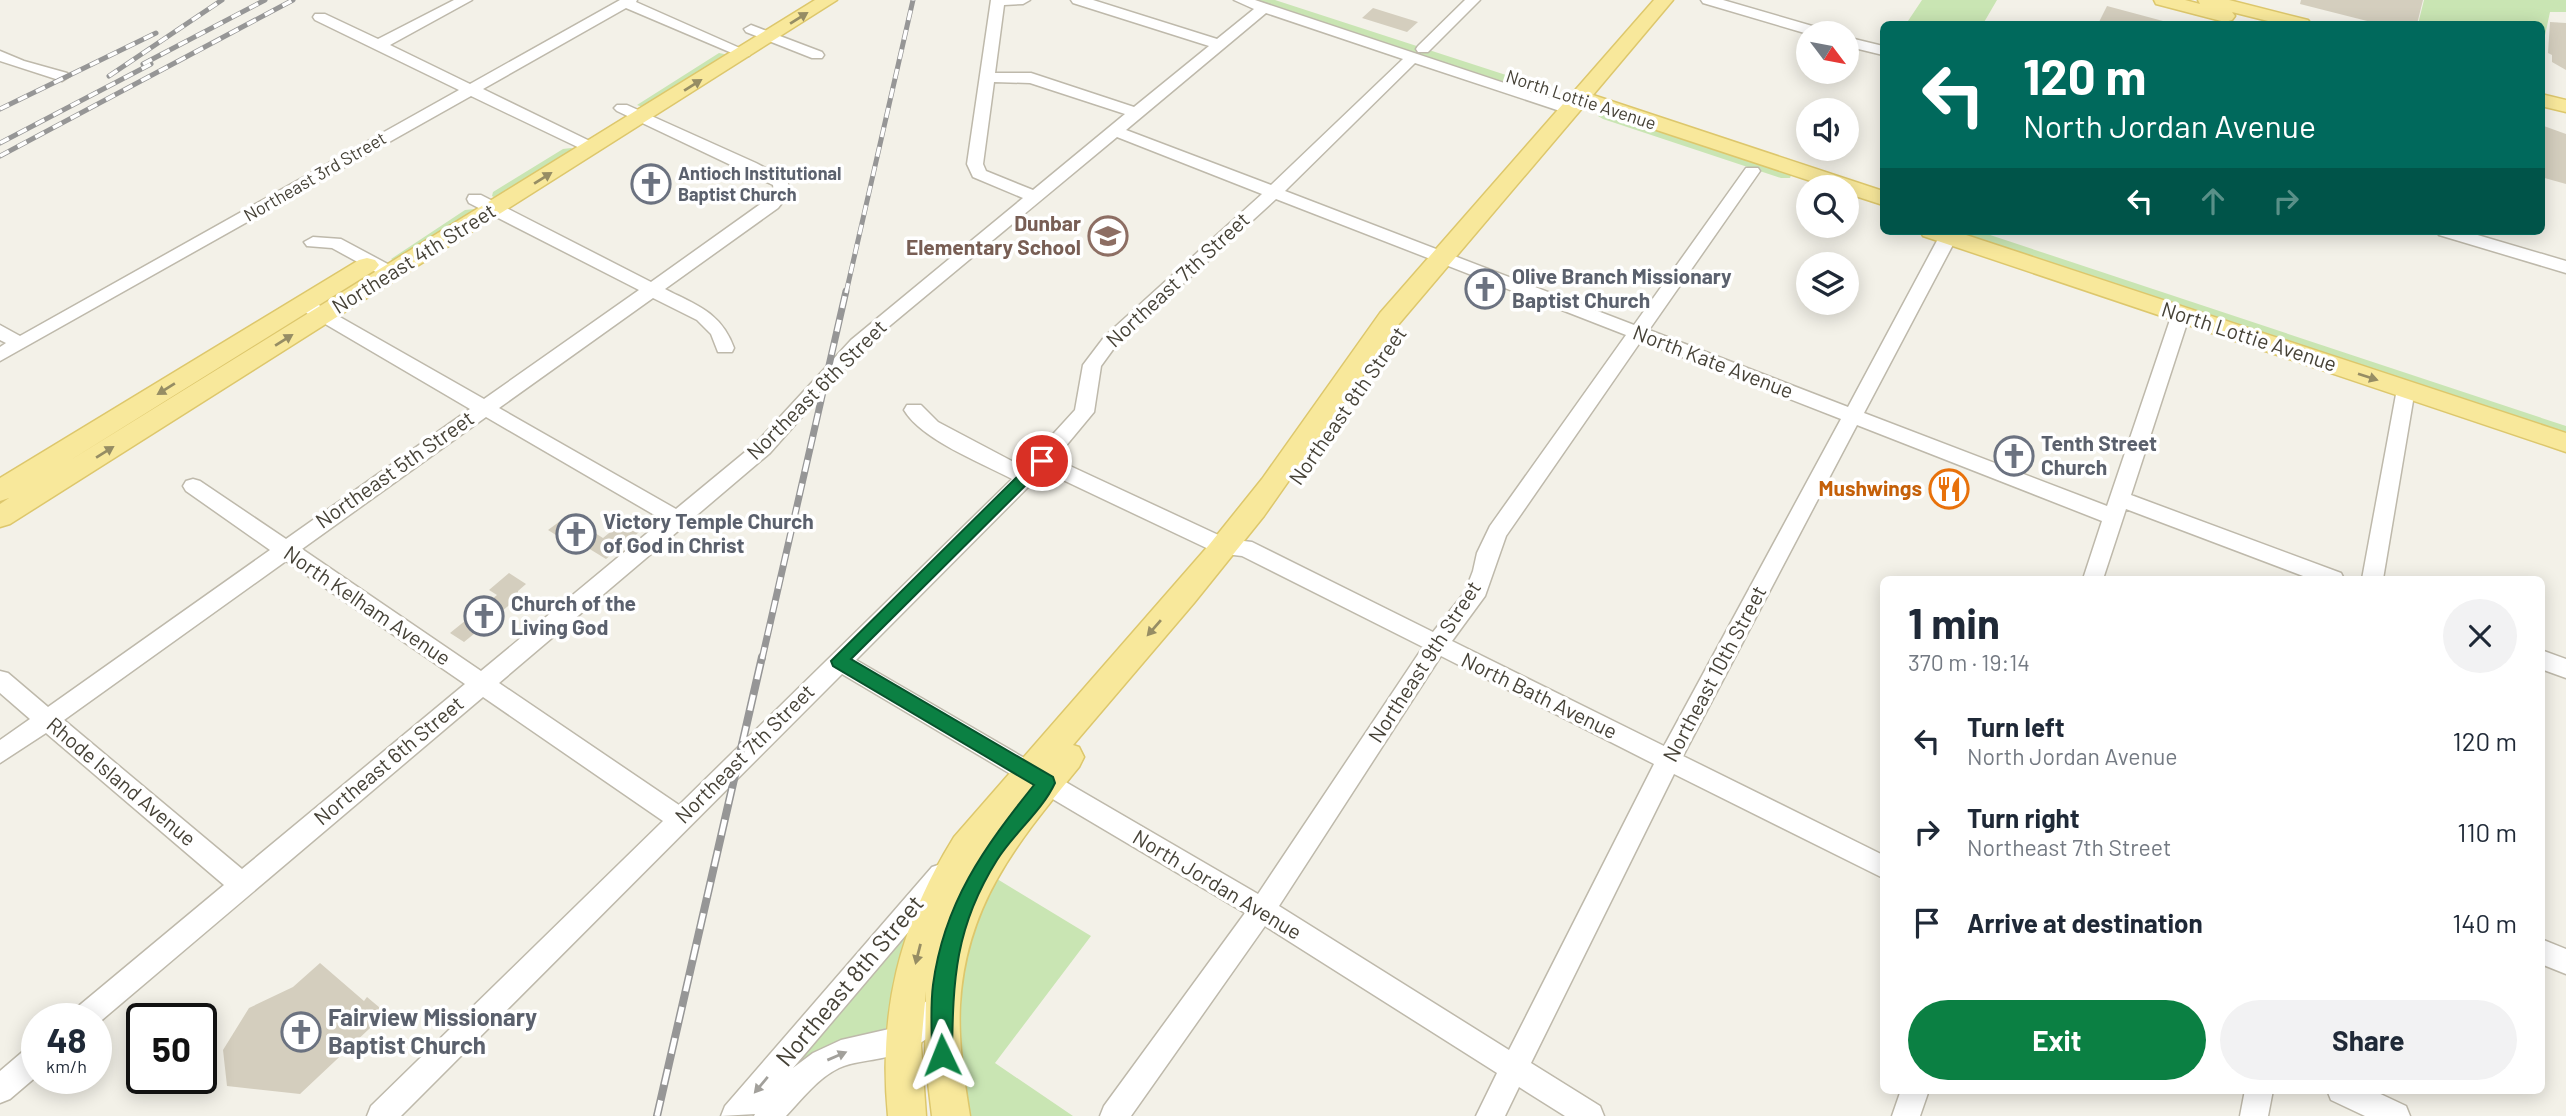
<!DOCTYPE html>
<html lang="en">
<head>
<meta charset="utf-8">
<style>
	body { margin:0; font-family:Barlow,sans-serif; background:#f2f2f3; color:#1f2937; height:100vh; display:flex; flex-direction:column; font-size:26px; white-space:nowrap }
	* { box-sizing:border-box; margin:0 }
	p { font-size:23px; color:#747a83 }
	.icon { flex:none; width:38px; height:38px; fill:none; stroke:currentColor; stroke-width:2; stroke-linecap:round; stroke-linejoin:round }
	.map { position:relative; flex:1; overflow:hidden }
	.panel { position:absolute; left:1880px; top:576px; width:665px; height:518px; display:flex; flex-direction:column; background:#fff; border-radius:10px; box-shadow:0 4px 18px #0003 }
	.panel>* { flex:none }
	.guide { position:absolute; left:1880px; top:21px; width:665px; height:214px; border-radius:10px; box-shadow:0 4px 18px #0003; background:#00695c; color:#fff; overflow:hidden }
	.needle { width:46px; rotate:122deg }
	.buttons { position:absolute; left:1796px; top:21px; display:grid; gap:14px }
	.buttons a { display:grid; place-items:center; width:63px; height:63px; border-radius:50%; background:#fff; box-shadow:0 4px 18px #0003; font-size:35px }
	.speed { position:absolute; left:21px; top:1003px; display:flex; gap:14px; font-size:35px; font-weight:700; text-align:center }
	.speed>* { display:grid; place-content:center; width:91px; height:91px; border-radius:50%; background:#fff; box-shadow:0 4px 18px #0003; line-height:1 }
	.speed small { font-size:18px; font-weight:400 }
	.speed .limit { border:4px solid #111; border-radius:10px; background:#fff; color:#111 }
	.pin { position:absolute; display:grid; place-items:center; width:60px; height:60px; color:#fff; margin:-30px; border:4px solid #fff; border-radius:50%; box-shadow:0 2px 7px #0007 }
	.me { position:absolute; width:77px; margin:-38px; rotate:358deg; stroke-linejoin:round; filter:drop-shadow(0 0 5px #0008) }
	.turn { display:flex; align-items:center; gap:24px; height:147px; padding:0 28px; font-size:32px }
	.turn .icon { width:91px; height:91px; stroke-width:2.5 }
	.turn b { display:block; font-size:49px; line-height:60px }
	.lanes { display:flex; align-items:center; height:66px; padding:0 28px; background:#0003; justify-content:center; gap:35px; direction:ltr }
	.lanes .off { opacity:.35 }
	.round { display:grid; place-items:center; flex:none; width:74px; height:74px; border-radius:37px; background:#f2f2f3 }
	.overview { display:flex; align-items:center; justify-content:space-between; height:119px; padding:0 28px }
	h1 { font-size:42px; font-weight:700; line-height:52px }
	.action { display:flex; gap:14px; margin-top:auto; padding:14px 28px }
	.action a { flex:1; height:80px; border-radius:42px; background:#0b8043; color:#fff; font-size:28px; font-weight:700; line-height:80px; text-align:center }
	.action a+a { background:#f2f2f3; color:#1f2937 }
	ul { padding:0; list-style:none }
	li { display:flex; align-items:center; gap:21px; height:91px; padding:0 28px }
	li div { flex:1 }
	li b { display:block; font-size:26px }
	li em { font-style:normal }
	.map>svg:first-child { display:block }
	.green { fill:#c9e5b3 }
	.building { fill:#d4cebe }
	.lines { fill:none; stroke-linecap:round; stroke-linejoin:round }
	.minor-casing { stroke:#beb9ab; stroke-width:3 }
	.major-casing { stroke:#ddc76c; stroke-width:3 }
	.minor { fill:#fff; fill-rule:evenodd }
	.major { fill:#f8e89b; fill-rule:evenodd }
	.rail-far2-casing { stroke:#969696; stroke-width:5 }
	.rail-far1-casing { stroke:#969696; stroke-width:7 }
	.rail-casing { stroke:#969696; stroke-width:8 }
	.rail-far2 { stroke:#fff; stroke-width:3.5; stroke-dasharray:10; stroke-linecap:butt }
	.rail-far1 { stroke:#fff; stroke-width:4.5; stroke-dasharray:12; stroke-linecap:butt }
	.rail { stroke:#fff; stroke-width:5; stroke-dasharray:16; stroke-linecap:butt }
	.oneway { fill:#968d64 }
	.oneway2 { fill:#a2a09b }
	.route { fill:#0b8043; stroke:#07532c; stroke-width:2 }
	.labels { text-anchor:middle; stroke-width:7; stroke-linejoin:round; paint-order:stroke }
	.far-street-label { font-size:18px; fill:#464237; stroke:#fff }
	.far-worship-label { font-size:18px; font-weight:bold; fill:#5b616d; stroke:#fff; text-anchor:start }
	.education-label { font-size:21px; font-weight:bold; fill:#785e54; stroke:#fff; text-anchor:end }
	.street-label { font-size:21px; fill:#464237; stroke:#fff }
	.worship-label { font-size:21px; font-weight:bold; fill:#5b616d; stroke:#fff; text-anchor:start }
	.food-label { font-size:21px; font-weight:bold; fill:#c56008; stroke:#fff; text-anchor:end }
	.near-street-label { font-size:24px; fill:#464237; stroke:#fff }
	.near-worship-label { font-size:24px; font-weight:bold; fill:#5b616d; stroke:#fff; text-anchor:start }
</style>
</head>
<body>
<div class="map">
<svg width="2566" height="1116" viewBox="0 0 2566 1116">
	<rect width="100%" height="100%" fill="#f3f1e8"/>
	<path class="green" d="M1246,0H1275L1543,87L1561,96L1552,99Z
		M1922,0H1997L1983,24H1906Z
		M2424,0H2566V12H2550L2544,40L2541,39V24H2418Z
		M719,53L729,55L642,107L637,105Z
		M1602,112H1609L1792,173L1790,178H1781L1603,119L1598,116Z
		M571,148L575,150L497,199L492,196L493,192L563,149Z
		M474,209L476,212L394,261L391,259L465,210Z
		M1941,231H1978L2566,426V440Z
		M989,874L1091,936L995,1063L1073,1116H962L953,992Z
		M905,936L908,941L889,1027L801,1064L795,1060L898,938Z"/>
	<path class="building" d="M2301,0H2423L2417,24H2379L2300,4Z
		M2107,6L2163,21L2162,24H2098Z
		M1373,8L1418,22L1407,32L1362,18Z
		M2550,22L2566,23V70L2552,62V55L2548,53Z
		M2541,125L2566,134V184L2541,177Z
		M632,514L649,524L606,559L588,548L583,552L548,530L567,516L603,538Z
		M509,573L526,584L518,591V598L464,642L450,633L497,595L489,590Z
		M320,963L364,1001L367,997L386,1013L300,1094L227,1086L223,1050L249,1008L293,987Z"/>
	<g class="lines">
		<g class="minor-casing">
			<path id="minor" d="M454,0H472L390,45L470,84L620,0H637L636,2L751,53L749,56H739L626,8L483,89L598,145L600,148L598,151H586L471,96L0,361V347L6,343L0,340V325L20,336L459,90L315,20L313,17L315,14H325L378,39Z
				M991,0H1030L1023,4L1004,5L995,73H1031L1134,107L1209,46L1073,3L1071,0H1093L1217,39L1254,9L1234,0H1255L1573,106L1576,109L1573,112H1563L1415,63L1285,191L1634,325L1746,168H1758L1760,171L1649,330L1848,407L1939,237L1942,233H1954L1957,237L1864,413L2107,506L2172,314L2181,308L2187,310L2190,314L2131,495L2341,573L2344,579H2311L2126,509L2103,579H2083L2102,521L1857,425L1683,756L1883,855V878L1674,774L1531,1063L1600,1106L1604,1116H1565L1519,1087L1505,1116H1476L1497,1073L1265,926L1131,1116H1100L1104,1106L1245,913L842,674L401,1116H367L371,1106L663,821L483,697L96,1025V1018H71L75,1009L224,885L46,733L0,763V740L30,719L0,693V671L8,673L48,707L270,550L186,491L183,486L186,481L193,479L200,481L286,539L470,409L298,308L295,304L298,300H310L484,399L639,290L469,203L467,199L469,195H481L651,282L766,200L774,192L773,185L617,111L614,108L617,105H627L756,163L787,179L790,193L778,208L665,289C696,305 721,312 734,348L732,352H718L711,334L697,320L653,298L499,408L676,509L756,443L851,340L1023,198L973,177L967,164ZM1266,13L1403,59L1271,185L1126,130ZM994,82L1030,83L1125,114L1033,190L986,171L983,164ZM1117,137L1262,194L1105,336L1083,365L1075,410L1023,467L938,422L921,405H907L904,410C922,440 980,462 1012,479L679,805L499,683L770,453L863,348ZM1276,199L1626,335L1490,526L1477,553L1473,571L1465,592L1433,632L1252,542L1227,539L1055,459L1094,412L1101,366L1117,344ZM1641,341L1841,419L1664,746L1452,641L1485,596L1506,536ZM486,417L663,520L481,671L302,549ZM1044,471L1217,553L1242,556L1423,647L1258,894L856,660ZM286,561L465,684L242,869L64,720ZM1441,656L1654,764L1509,1050L1279,906Z
				M1465,0H1480L1428,52H1418L1416,49L1418,46Z
				M1701,0H1723L1826,30L1828,33L1808,34L1703,3Z
				M751,25L822,52L824,55L822,58H812L746,32L744,29Z
				M1846,37L1883,46V55L1846,46Z
				M0,51L24,61L67,73L70,76L62,81L0,61Z
				M2437,231H2464L2566,261V273L2439,235Z
				M313,237L341,239L397,269L400,273L397,277H385L332,248L307,246L304,242Z
				M2406,382L2413,384L2415,389L2383,579H2362L2397,389L2399,384Z
				M2541,650L2566,659V678L2541,669Z
				M941,864L950,867L953,875L950,883L793,1068L813,1053L841,1040L898,1027L932,996L941,992L950,996L954,1005C942,1034 912,1052 882,1058C868,1061 852,1062 839,1068C818,1078 802,1099 786,1116H754L755,1114L721,1116L725,1106L932,867Z
				M2541,939L2566,949V974L2541,964Z
				M37,1045V1076L10,1099L0,1103V1071L27,1048Z
				M1901,1090H1929L1920,1116H1892Z
				M2245,1090H2273L2268,1116H2240Z
				M2327,1090H2372L2406,1106L2410,1116H2365L2331,1100Z"/>
		</g>
		<g class="major-casing">
			<path id="major" d="M815,0H837L10,524L0,527V504L9,498L0,501V478L359,260L367,258L375,260L379,265L375,270L69,461Z
				M1654,0H1673L1593,95L1883,191V205L1846,193V187H1829L1584,106L1398,325L1264,516L1194,603L1073,745L1079,747L1084,757L1079,767C1018,842 966,903 960,1005C958,1042 964,1079 970,1116H932L925,1057L926,991L921,1046L926,1116H888C878,1012 899,926 954,837L1209,545L1262,479L1380,313Z
				M2154,0H2185L2200,4L2198,0H2229L2308,20L2311,24H2280L2232,12L2235,16L2232,20L2225,22L2156,4Z
				M2541,94L2566,100V112L2541,106Z
				M1920,231H1954L2566,433V452L1923,236Z"/>
		</g>
		<use href="#minor" class="minor"/>
		<use href="#major" class="major"/>
		<g class="rail-far2-casing">
			<path id="rail-far2" d="M143,64L265,0
				M109,76L222,0
				M0,109L156,33
				M0,143L151,64
				M0,156L293,0
				M846,293L913,0"/>
		</g>
		<g class="rail-far1-casing">
			<path id="rail-far1" d="M762,659L846,291"/>
		</g>
		<g class="rail-casing">
			<path id="rail" d="M657,1116L762,657"/>
		</g>
		<use href="#rail-far2" class="rail-far2"/>
		<use href="#rail-far1" class="rail-far1"/>
		<use href="#rail" class="rail"/>
	</g>
	<defs><path id="oneway-solid" d="M-6-.8H1V-3.2L6.5 0L1 3.2V.8H-6Z" transform="scale(1.75)"/></defs>
	<g class="oneway">
		<use href="#oneway-solid" transform="translate(799 18) rotate(-32)"/>
		<use href="#oneway-solid" transform="translate(693 85) rotate(-32)"/>
		<use href="#oneway-solid" transform="translate(543 178) rotate(-32)"/>
		<use href="#oneway-solid" transform="translate(284 340) rotate(-32)"/>
		<use href="#oneway-solid" transform="translate(2368 377) rotate(18)"/>
		<use href="#oneway-solid" transform="translate(166 389) rotate(148)"/>
		<use href="#oneway-solid" transform="translate(105 452) rotate(-32)"/>
		<use href="#oneway-solid" transform="translate(1154 628) rotate(131)"/>
		<use href="#oneway-solid" transform="translate(918 954) rotate(104)"/>
	</g>
	<g class="oneway2">
		<use href="#oneway-solid" transform="translate(837 1056) rotate(-23)"/>
		<use href="#oneway-solid" transform="translate(761 1085) rotate(130)"/>
	</g>
	<path class="route" d="M1042,455L1050,461L1047,464L851,659L1053,777L1055,783C1042,811 1014,833 997,860C955,927 953,979 952,1055L949,1062L942,1065L935,1062L932,1055C932,1032 930,1008 933,985C944,902 984,848 1034,785L833,666L831,661L1037,457Z"/>
	<defs>
		<g id="church-ring" transform="scale(2.0125)"><circle r="9.5" fill="#fff" stroke="#6b7280" stroke-width="1.5"/><path d="M-1.2-6h2.4v3.5h3.3v2.4h-3.3V6h-2.4V-.1h-3.3v-2.4h3.3Z" fill="#6b7280"/></g>
		<g id="school-ring" transform="scale(2.0125)"><circle r="9.5" fill="#fff" stroke="#8d6e63" stroke-width="1.5"/><path d="M0-5L7-2L0 1L-7-2ZM-4 1L0 2.5L4 1V4Q0 6-4 4Z" fill="#8d6e63"/></g>
		<g id="restaurant-ring" transform="scale(2.0125)"><circle r="9.5" fill="#fff" stroke="#e8710a" stroke-width="1.5"/><path d="M-5-6h1v4h1v-4h1v4h1v-4h1v5L-1.5 .5V6h-2V.5L-5-1ZM5-6V6H3V1.5H1.5Q1.5-4 5-6Z" fill="#e8710a"/></g>
	</defs>
	<g fill-rule="evenodd">
		<use href="#church-ring" x="651" y="184"/>
		<use href="#school-ring" x="1108" y="236"/>
		<use href="#church-ring" x="1485" y="289"/>
		<use href="#church-ring" x="2014" y="456"/>
		<use href="#restaurant-ring" x="1949" y="489"/>
		<use href="#church-ring" x="576" y="534"/>
		<use href="#church-ring" x="484" y="616"/>
		<use href="#church-ring" x="301" y="1032"/>
	</g>
	<g class="labels">
		<g class="far-street-label">
			<text transform="translate(1581 100) rotate(18)" y="6">North Lottie Avenue</text>
			<text transform="translate(315 177) rotate(-30)" y="6">Northeast 3rd Street</text>
		</g>
		<g class="far-worship-label">
			<text x="678" y="180">Antioch Institutional<tspan x="678" dy="21">Baptist Church</tspan></text>
		</g>
		<g class="education-label">
			<text x="1081" y="231">Dunbar<tspan x="1081" dy="24">Elementary School</tspan></text>
		</g>
		<g class="street-label">
			<text transform="translate(414 259) rotate(-32)" y="7">Northeast 4th Street</text>
			<text transform="translate(1178 280) rotate(-43)" y="7">Northeast 7th Street</text>
			<text transform="translate(2249 337) rotate(18)" y="7">North Lottie Avenue</text>
			<text transform="translate(1713 362) rotate(21)" y="7">North Kate Avenue</text>
			<text transform="translate(817 390) rotate(-45)" y="7">Northeast 6th Street</text>
			<text transform="translate(1348 406) rotate(-55)" y="7">Northeast 8th Street</text>
			<text transform="translate(395 470) rotate(-35)" y="7">Northeast 5th Street</text>
			<text transform="translate(367 606) rotate(34)" y="7">North Kelham Avenue</text>
			<text transform="translate(1425 662) rotate(-57)" y="7">Northeast 9th Street</text>
			<text transform="translate(1715 674) rotate(-62)" y="7">Northeast 10th Street</text>
			<text transform="translate(1539 696) rotate(26)" y="7">North Bath Avenue</text>
			<text transform="translate(745 754) rotate(-45)" y="7">Northeast 7th Street</text>
			<text transform="translate(389 761) rotate(-40)" y="7">Northeast 6th Street</text>
			<text transform="translate(121 782) rotate(40)" y="7">Rhode Island Avenue</text>
			<text transform="translate(1217 885) rotate(31)" y="7">North Jordan Avenue</text>
		</g>
		<g class="worship-label">
			<text x="1512" y="284">Olive Branch Missionary<tspan x="1512" dy="24">Baptist Church</tspan></text>
			<text x="2041" y="451">Tenth Street<tspan x="2041" dy="24">Church</tspan></text>
			<text x="603" y="529">Victory Temple Church<tspan x="603" dy="24">of God in Christ</tspan></text>
			<text x="511" y="611">Church of the<tspan x="511" dy="24">Living God</tspan></text>
		</g>
		<g class="food-label">
			<text x="1922" y="496">Mushwings</text>
		</g>
		<g class="near-street-label">
			<text transform="translate(850 981) rotate(-50)" y="8">Northeast 8th Street</text>
		</g>
		<g class="near-worship-label">
			<text x="328" y="1026">Fairview Missionary<tspan x="328" dy="28">Baptist Church</tspan></text>
		</g>
	</g>
</svg>
<div class="buttons">
<a><svg class="needle" viewBox="-14 -14 28 28"><path d="M0-13l5 13h-10z" fill="#e53935"/><path d="M0 13l5-13h-10z" fill="#747a83"/></svg></a>
<a><svg class="icon" aria-label="sound" viewBox="0 0 24 24"><path d="M4 9h4l5-4v14l-5-4H4zM17 9q2 3 0 6"/></svg></a>
<a><svg class="icon" aria-label="search" viewBox="0 0 24 24"><circle cx="10" cy="10" r="6"/><path d="M15 15l6 6"/></svg></a>
<a><svg class="icon" aria-label="layers" viewBox="0 0 24 24"><path d="M12 4l9 5-9 5-9-5zM3 14l9 5 9-5"/></svg></a>
</div>
<div class="speed"><div>48<small>km/h</small></div><div class="limit">50</div></div>
<div class="pin" style="left:1042px;top:461px;background:#d93025"><svg class="icon" aria-label="arrive" viewBox="0 0 24 24"><path d="M6 21V4h12l-3 4 3 4H6"/></svg></div>
<svg class="me" style="left:942px;top:1055px" viewBox="-20 -20 40 40"><path d="M0-17L14 15 0 8-14 15z" fill="#0b8043" stroke="#fff" stroke-width="4"/></svg>
<div class="guide">
<div class="turn"><svg class="icon" aria-label="left" viewBox="0 0 24 24"><path d="M17 20v-9H6M10 6l-5 5 5 5"/></svg><div><b>120 m</b>North Jordan Avenue</div></div>
<div class="lanes"><svg class="icon" aria-label="left" viewBox="0 0 24 24"><path d="M17 20v-9H6M10 6l-5 5 5 5"/></svg><svg class="icon off" aria-label="ahead" viewBox="0 0 24 24"><path d="M12 20V5M6 11l6-6 6 6"/></svg><svg class="icon off" aria-label="right" viewBox="0 0 24 24"><path d="M7 20v-9h11M14 6l5 5-5 5"/></svg></div>
</div>
<section class="panel">
<div class="overview"><div><h1>1 min</h1><p>370 m · 19:14</p></div><a class="round"><svg class="icon" aria-label="close" viewBox="0 0 24 24"><path d="M6 6l12 12M18 6L6 18"/></svg></a></div>
<ul>
<li><svg class="icon" aria-label="left" viewBox="0 0 24 24"><path d="M17 20v-9H6M10 6l-5 5 5 5"/></svg><div><b>Turn left</b><p>North Jordan Avenue</p></div><em>120 m</em></li>
<li><svg class="icon" aria-label="right" viewBox="0 0 24 24"><path d="M7 20v-9h11M14 6l5 5-5 5"/></svg><div><b>Turn right</b><p>Northeast 7th Street</p></div><em>110 m</em></li>
<li><svg class="icon" aria-label="arrive" viewBox="0 0 24 24"><path d="M6 21V4h12l-3 4 3 4H6"/></svg><div><b>Arrive at destination</b></div><em>140 m</em></li>
</ul>
<div class="action"><a>Exit</a><a>Share</a></div>
</section>
</div>
</body>
</html>
